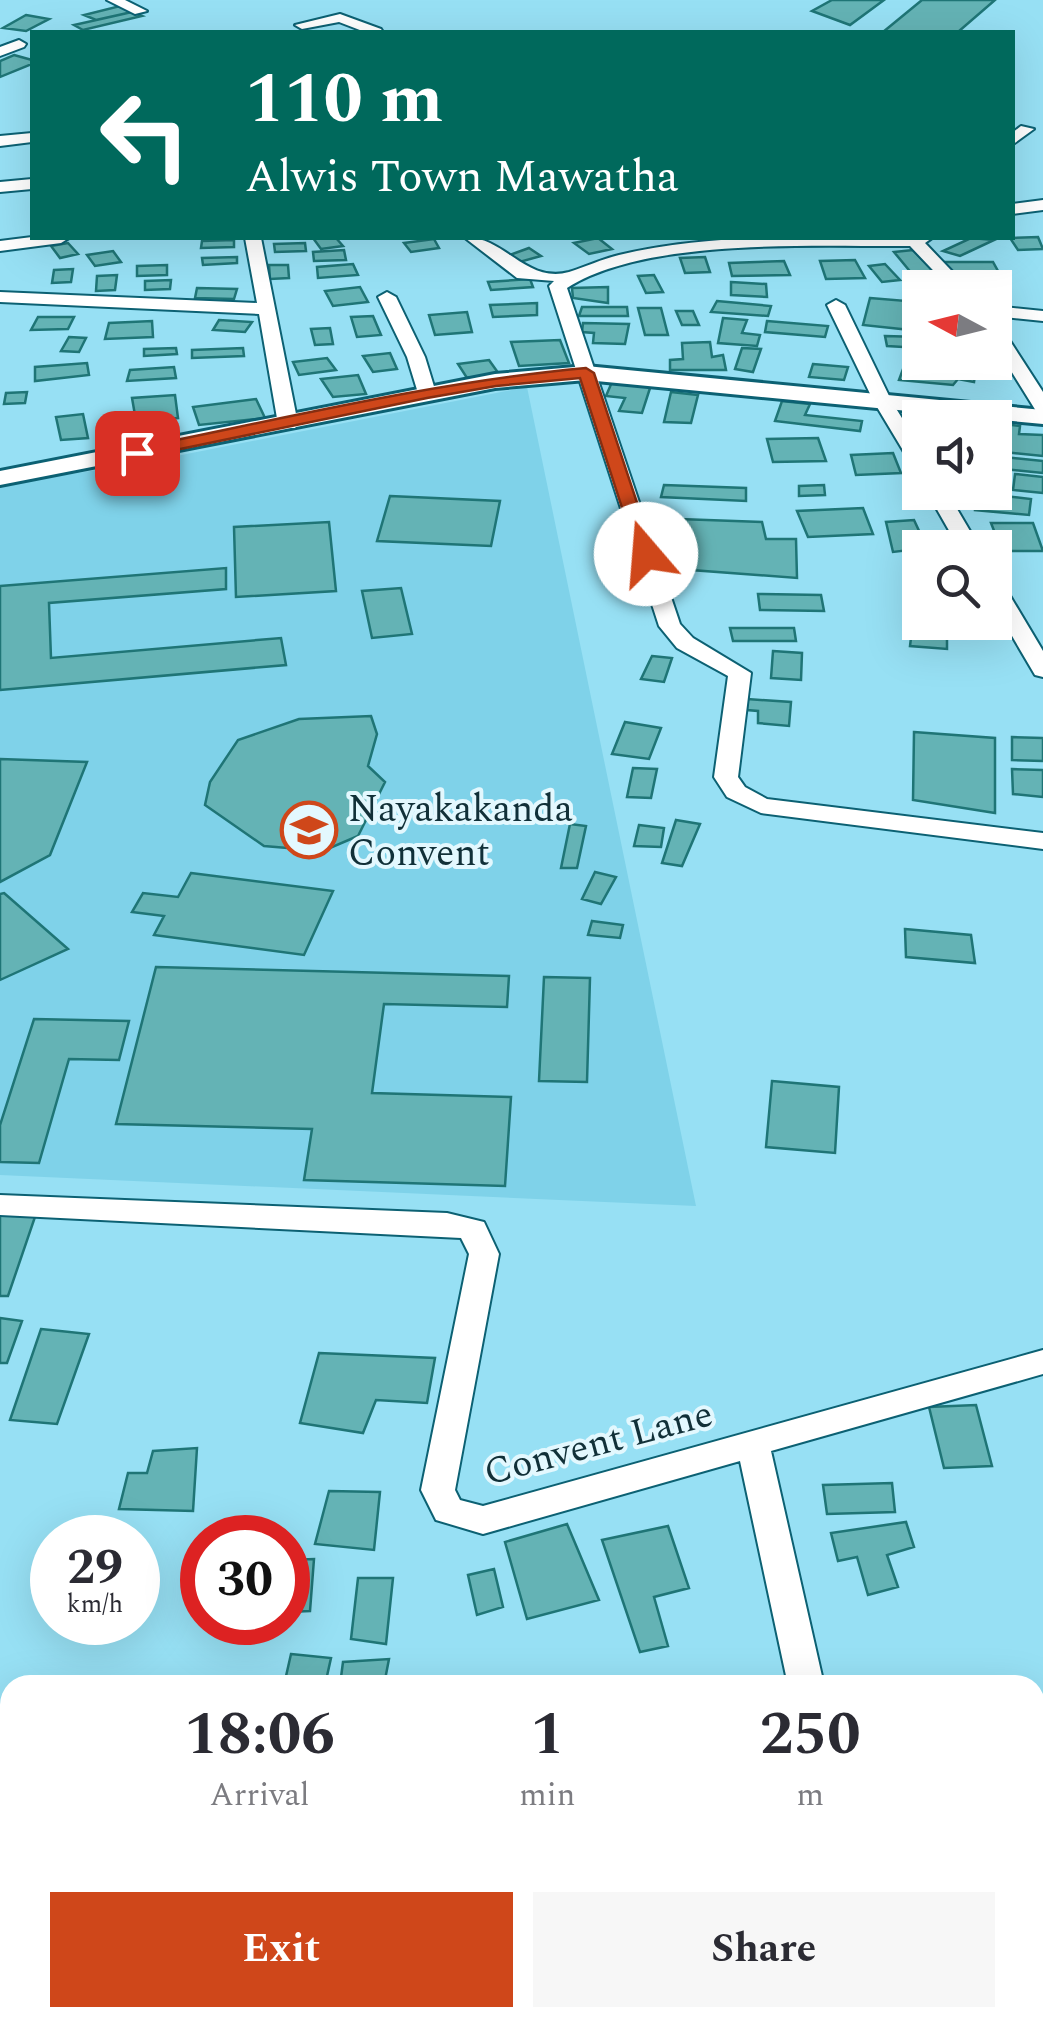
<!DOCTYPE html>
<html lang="en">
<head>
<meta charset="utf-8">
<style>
	body { margin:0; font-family:Spectral,serif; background:#f7f7f7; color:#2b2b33; height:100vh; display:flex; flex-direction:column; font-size:38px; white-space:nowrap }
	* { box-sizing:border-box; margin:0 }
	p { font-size:32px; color:#7c7c81 }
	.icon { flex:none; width:55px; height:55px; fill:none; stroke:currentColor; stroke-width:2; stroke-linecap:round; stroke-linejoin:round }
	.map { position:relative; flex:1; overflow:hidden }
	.details { position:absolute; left:0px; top:1675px; width:1045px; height:352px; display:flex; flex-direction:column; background:#fff; border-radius:30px 30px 0 0; box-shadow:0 10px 40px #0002 }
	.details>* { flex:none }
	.guide { position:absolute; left:30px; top:30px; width:985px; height:210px; border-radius:0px; box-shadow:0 10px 40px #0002; background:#00695c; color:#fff; overflow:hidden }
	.needle { width:65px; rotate:277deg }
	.tools { position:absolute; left:902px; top:270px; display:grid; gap:20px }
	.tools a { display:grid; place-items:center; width:110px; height:110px; border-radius:0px; background:#fff; box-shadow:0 10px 40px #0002; font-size:50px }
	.speed { position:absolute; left:30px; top:1515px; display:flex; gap:20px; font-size:50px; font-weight:700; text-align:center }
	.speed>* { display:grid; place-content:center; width:130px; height:130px; border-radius:50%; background:#fff; box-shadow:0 10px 40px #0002; line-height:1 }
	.speed small { font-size:25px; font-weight:400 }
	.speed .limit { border:15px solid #d22; background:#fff; color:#111 }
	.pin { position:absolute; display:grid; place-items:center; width:85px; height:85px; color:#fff; margin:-42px; border-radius:20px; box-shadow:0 5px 15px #0006 }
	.me { position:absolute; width:110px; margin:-55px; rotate:342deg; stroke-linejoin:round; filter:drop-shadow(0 0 8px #0008) }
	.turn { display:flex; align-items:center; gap:35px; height:210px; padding:0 50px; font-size:45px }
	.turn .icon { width:130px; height:130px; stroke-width:2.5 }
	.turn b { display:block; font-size:70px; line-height:85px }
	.eta { display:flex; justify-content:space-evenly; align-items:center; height:170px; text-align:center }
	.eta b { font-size:60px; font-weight:700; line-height:70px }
	.action { display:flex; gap:20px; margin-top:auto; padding:20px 50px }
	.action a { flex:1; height:115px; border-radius:0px; background:#cf471a; color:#fff; font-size:40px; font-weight:700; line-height:115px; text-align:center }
	.action a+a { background:#f7f7f7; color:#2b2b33 }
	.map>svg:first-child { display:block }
	.built { fill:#7fd2e9 }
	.building { fill:#64b3b5; stroke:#1f7576; stroke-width:2.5 }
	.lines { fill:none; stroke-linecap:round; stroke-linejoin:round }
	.minor-casing { stroke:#0c6173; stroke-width:4 }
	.tertiary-casing { stroke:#0c6173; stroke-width:6 }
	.minor { fill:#fff; fill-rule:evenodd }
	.tertiary { fill:#fff; fill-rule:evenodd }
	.route { fill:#cf471a; stroke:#872e11; stroke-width:2.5 }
	.labels { text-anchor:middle; stroke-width:8; stroke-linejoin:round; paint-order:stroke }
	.poi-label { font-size:38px; fill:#113038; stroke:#e3f8fe; text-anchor:start }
	.street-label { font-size:38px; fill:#113038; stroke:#e3f8fe }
</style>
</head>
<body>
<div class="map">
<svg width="1043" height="2026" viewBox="0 0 1043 2026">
	<rect width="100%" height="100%" fill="#97e0f4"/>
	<path class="built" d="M527,387L696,1206L0,1175V485L136,464Z"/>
	<path class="building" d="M832,0H884L850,25L812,11Z
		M922,0H995L958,32H883Z
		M120,6L132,12L96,20L84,15Z
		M132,12L142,16L83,30L74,25Z
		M26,15L49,19L26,31L3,28Z
		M14,55L32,60V64L0,77V61Z
		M1038,237L1043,249L1018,250L1010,238Z
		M313,238H336L343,246L321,249Z
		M598,238L612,249L589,254L574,243Z
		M971,238L994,240L960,256L943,251Z
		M434,239L439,248L411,252L404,243Z
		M234,240V247L201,248L202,241Z
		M68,243L78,254L60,258L51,246Z
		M305,243L306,251L275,252L274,244Z
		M529,248L541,256L516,263L507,256Z
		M344,250L346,260L314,261L313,252Z
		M913,250L935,273L913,275L894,252Z
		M113,251L121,262L95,266L87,255Z
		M237,257V263L203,265L202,258Z
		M705,257L710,272L685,273L680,258Z
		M855,260L865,278L826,279L820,261Z
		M784,261L790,275L732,276L729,263Z
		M944,262H993L998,271L947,272Z
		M353,264L358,275L318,278L317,267Z
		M885,264L900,280L882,282L869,266Z
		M167,265V275L137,276V266Z
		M269,265H288L289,278L270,279Z
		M73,269L71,282L52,283L54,270Z
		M117,275L115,290L96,291L97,276Z
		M654,275L663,292L646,293L638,276Z
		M530,279L533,287L491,290L488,282Z
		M171,280L170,289L145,290V281Z
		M731,282L766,284L767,297L731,295Z
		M360,287L368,302L333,306L325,291Z
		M608,287V303L573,298L572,288Z
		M197,288L237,289L234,299L195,298Z
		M870,298L907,301L904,311L920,313V331L863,325Z
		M717,301L771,306L768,316L711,312Z
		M537,303V315L493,317L490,305Z
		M582,307H627L628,316H579Z
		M638,308H661L668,335H645Z
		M676,311H693L699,325H682Z
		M467,312L472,332L435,335L429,315Z
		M373,316L381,335L357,337L351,317Z
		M38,317H74L68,329L31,330Z
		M723,318L747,320L742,333L760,335L757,346L718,343Z
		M219,320L252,322L245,332L213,330Z
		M152,321L153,337L105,339L109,323Z
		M767,321L828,326L825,337L765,332Z
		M583,323L629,324L625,344L593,343L594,333L582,332Z
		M330,328L333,344L315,345L311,329Z
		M885,336L920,337V348L887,346Z
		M69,337L86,338L79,352L61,351Z
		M560,340L569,363L519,366L511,342Z
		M710,342L712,357L723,355L726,370H670V360L683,359L682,343Z
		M176,348L177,354L144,356V349Z
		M243,348L244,356L192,358V350Z
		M742,348L761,349L753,372L735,369Z
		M390,353L397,369L373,372L363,356Z
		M327,358L336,370L299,375L293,362Z
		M489,360L499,374L467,378L458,364Z
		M906,361L976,368L974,382L958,379L953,385L899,380Z
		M87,363L89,375L35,381V367Z
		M813,364L848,367L844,380L809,377Z
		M174,367L176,378L127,381L130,370Z
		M358,375L366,394L333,397L321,379Z
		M612,382L651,385L642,413L619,411L625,398L606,396Z
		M27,392L25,403L4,404L6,393Z
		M671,392L698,395L691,423L664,422Z
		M175,395L178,418L136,421L132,398Z
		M256,399L265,418L199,425L193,407Z
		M782,401L810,404L805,415L862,421L860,431L775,421Z
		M83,414L88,438L61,440L56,417Z
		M995,423L1020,426L1019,434L1043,435V456L995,451Z
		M818,438L826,461L773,462L767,439Z
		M893,453L901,473L856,475L851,455Z
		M995,456L1043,461V473L995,468Z
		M1015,474L1043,477V493L1013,490Z
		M664,485L746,488V501L661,497Z
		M824,485L825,495L799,496V486Z
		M976,493L1031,499L1029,515L975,510Z
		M390,496L500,501L491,546L377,541Z
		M863,508L873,534L808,537L797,511Z
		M679,519L762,522L766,539H796L797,578L678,569Z
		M914,520L927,548L893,552L886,522Z
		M329,522L336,591L236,597L234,527Z
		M991,523H1033L1043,551H1002Z
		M226,568V589L49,603L51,658L281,638L286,665L0,690V586Z
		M401,588L412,634L372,638L362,591Z
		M758,594L821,595L824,611L760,610Z
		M913,621L947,623V649L910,646Z
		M730,628H794L796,641H733Z
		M773,651L802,653L801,680L771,678Z
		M652,656L672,658L664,682L641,679Z
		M747,699L791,702L789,726L758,723V711L747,710Z
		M371,716L377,734L368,766L385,782L358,836L323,851L264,846L205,805L210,782L238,740L299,719Z
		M625,722L661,728L649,759L612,754Z
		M914,732L995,738V813L913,800Z
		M1012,737L1043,738V761L1012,760Z
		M0,759L87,762L50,855L0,882Z
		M633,768L657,769L651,798L627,797Z
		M1012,769L1043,770V797L1013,794Z
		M676,820L700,824L682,866L662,863Z
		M570,824L586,826L577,868H561Z
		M639,825L664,828L661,847L634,846Z
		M595,872L616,877L601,904L582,899Z
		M191,873L333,891L304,955L154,935L164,916L132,912L143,893L178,897Z
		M4,893L68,949L0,980V894Z
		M592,921L623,925L620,938L588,935Z
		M905,929L971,935L975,963L906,957Z
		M156,967L509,976L507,1007L384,1004L372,1093L511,1097L505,1186L304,1180L312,1129L116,1124Z
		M544,977L590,978L587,1082L539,1081Z
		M34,1019L129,1021L119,1060L69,1059L39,1163L0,1162V1125Z
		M772,1081L839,1087L835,1153L766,1147Z
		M0,1213L36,1214L8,1296H0Z
		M0,1318L22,1321L7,1363H0Z
		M41,1329L89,1334L57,1424L10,1420Z
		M319,1353L435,1358L427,1403L376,1400L363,1433L300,1423Z
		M976,1405L992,1466L944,1468L929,1407Z
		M197,1448L193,1511L119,1509L128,1473H147L153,1451Z
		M892,1483L895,1512L827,1514L823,1485Z
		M329,1491L380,1492L374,1550L315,1544Z
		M906,1522L914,1547L887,1555L898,1587L868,1595L857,1557L838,1561L831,1533Z
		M567,1524L599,1600L527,1619L505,1542Z
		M668,1526L689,1588L654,1597L668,1646L640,1652L602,1540Z
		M314,1559L310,1611L288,1612V1560Z
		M494,1569L503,1607L477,1615L468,1575Z
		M358,1578H393L386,1644L351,1639Z
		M291,1654L331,1658L325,1685H284Z
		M389,1659L384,1685H340L343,1662Z
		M0,1719L10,1720V1758L0,1759Z
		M1043,1818V1901L1035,1902V1819Z
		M0,1848L10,1849V1901H0Z
		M76,2018H115L113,2026H73Z
		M194,2018H284L286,2026H195Z
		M440,2018H503L502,2023H439Z
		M541,2018H663L664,2026H541Z"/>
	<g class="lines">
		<g class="minor-casing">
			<path id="minor" d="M107,0H125L147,11L135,14Z
				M340,14L381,29L383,32H365L339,22L302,29L295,25Z
				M19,40L26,44L24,47L0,56V47Z
				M1021,126L1034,129L1012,145V133Z
				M32,133V142L0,146V136Z
				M32,179V189L0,192V182Z
				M1043,200V210L1012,214V204Z
				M32,237V238H69L61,243L0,251V241Z
				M245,238H261L298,424L295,428H281L278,424L259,314L0,302V292L257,303Z
				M465,238C503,235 526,284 569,272C585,267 602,259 619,255C720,231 829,238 932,238L925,243L968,288H950L910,246C815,247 647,237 567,288L680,624L693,638L751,673L738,777L745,787L767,799L1043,833V849L761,813L727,797L714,777L728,676L677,648L659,626L549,286L554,281L517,278Z
				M387,292L396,297L425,357L436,393L434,397L427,399L418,393L407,357L378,297Z
				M836,300L845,305L892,402L920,447V469L913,467L874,402L827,305Z
				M995,306L1043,311V321L995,316Z
				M995,326L1001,327L1043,392V413L1036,411L995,345Z
				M927,492H947L980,548H959Z
				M995,583L1003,584L1043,651V677L1035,675L995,607Z
				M0,1195L447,1213L484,1222L499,1254L455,1490L460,1500L483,1506L1043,1350V1374L771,1451L824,1685H788L740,1461L483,1534L436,1520L421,1490L469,1254L461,1238L0,1215Z
				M850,2018H892L893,2026H851Z"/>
		</g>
		<g class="tertiary-casing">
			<path id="tertiary" d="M586,366L1043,410V424L586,380L495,388L0,485V471L495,374Z"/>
		</g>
		<use href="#minor" class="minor"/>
		<use href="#tertiary" class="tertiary"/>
	</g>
	<path class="route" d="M586,368L594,373L654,554L652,557L637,554L580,378L496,386L427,398L137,458L129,453L137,448C286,418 434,382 586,368Z"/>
	<defs>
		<g id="school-ring" transform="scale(2.875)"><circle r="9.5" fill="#e3f8fe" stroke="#cf471a" stroke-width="1.5"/><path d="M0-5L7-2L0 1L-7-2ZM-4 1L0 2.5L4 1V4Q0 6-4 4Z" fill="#cf471a"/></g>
	</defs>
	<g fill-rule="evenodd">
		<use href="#school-ring" x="309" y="830"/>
	</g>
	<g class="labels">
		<g class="poi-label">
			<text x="348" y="821">Nayakakanda<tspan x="348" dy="44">Convent</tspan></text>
		</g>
		<g class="street-label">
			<text transform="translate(598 1442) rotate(-15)" y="13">Convent Lane</text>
		</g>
	</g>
</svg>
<div class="tools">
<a><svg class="needle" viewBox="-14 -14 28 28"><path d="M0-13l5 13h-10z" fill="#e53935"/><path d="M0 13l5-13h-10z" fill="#7c7c81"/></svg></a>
<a><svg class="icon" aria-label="sound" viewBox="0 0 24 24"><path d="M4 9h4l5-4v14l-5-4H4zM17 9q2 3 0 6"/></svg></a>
<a><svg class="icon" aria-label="search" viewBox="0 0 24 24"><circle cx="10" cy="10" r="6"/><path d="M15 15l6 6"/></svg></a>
</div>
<div class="speed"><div>29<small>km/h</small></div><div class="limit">30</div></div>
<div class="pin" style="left:137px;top:453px;background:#d93025"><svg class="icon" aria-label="arrive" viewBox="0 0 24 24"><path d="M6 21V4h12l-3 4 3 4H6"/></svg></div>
<svg class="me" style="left:646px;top:554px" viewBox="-20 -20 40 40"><circle r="19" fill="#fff"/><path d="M0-13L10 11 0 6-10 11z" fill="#cf471a"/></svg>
<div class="guide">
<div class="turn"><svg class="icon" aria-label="left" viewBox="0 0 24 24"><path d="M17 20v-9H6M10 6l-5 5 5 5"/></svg><div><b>110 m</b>Alwis Town Mawatha</div></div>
</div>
<section class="details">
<div class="eta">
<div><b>18:06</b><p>Arrival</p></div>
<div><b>1</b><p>min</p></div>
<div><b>250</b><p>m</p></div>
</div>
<div class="action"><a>Exit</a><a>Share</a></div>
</section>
</div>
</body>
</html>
